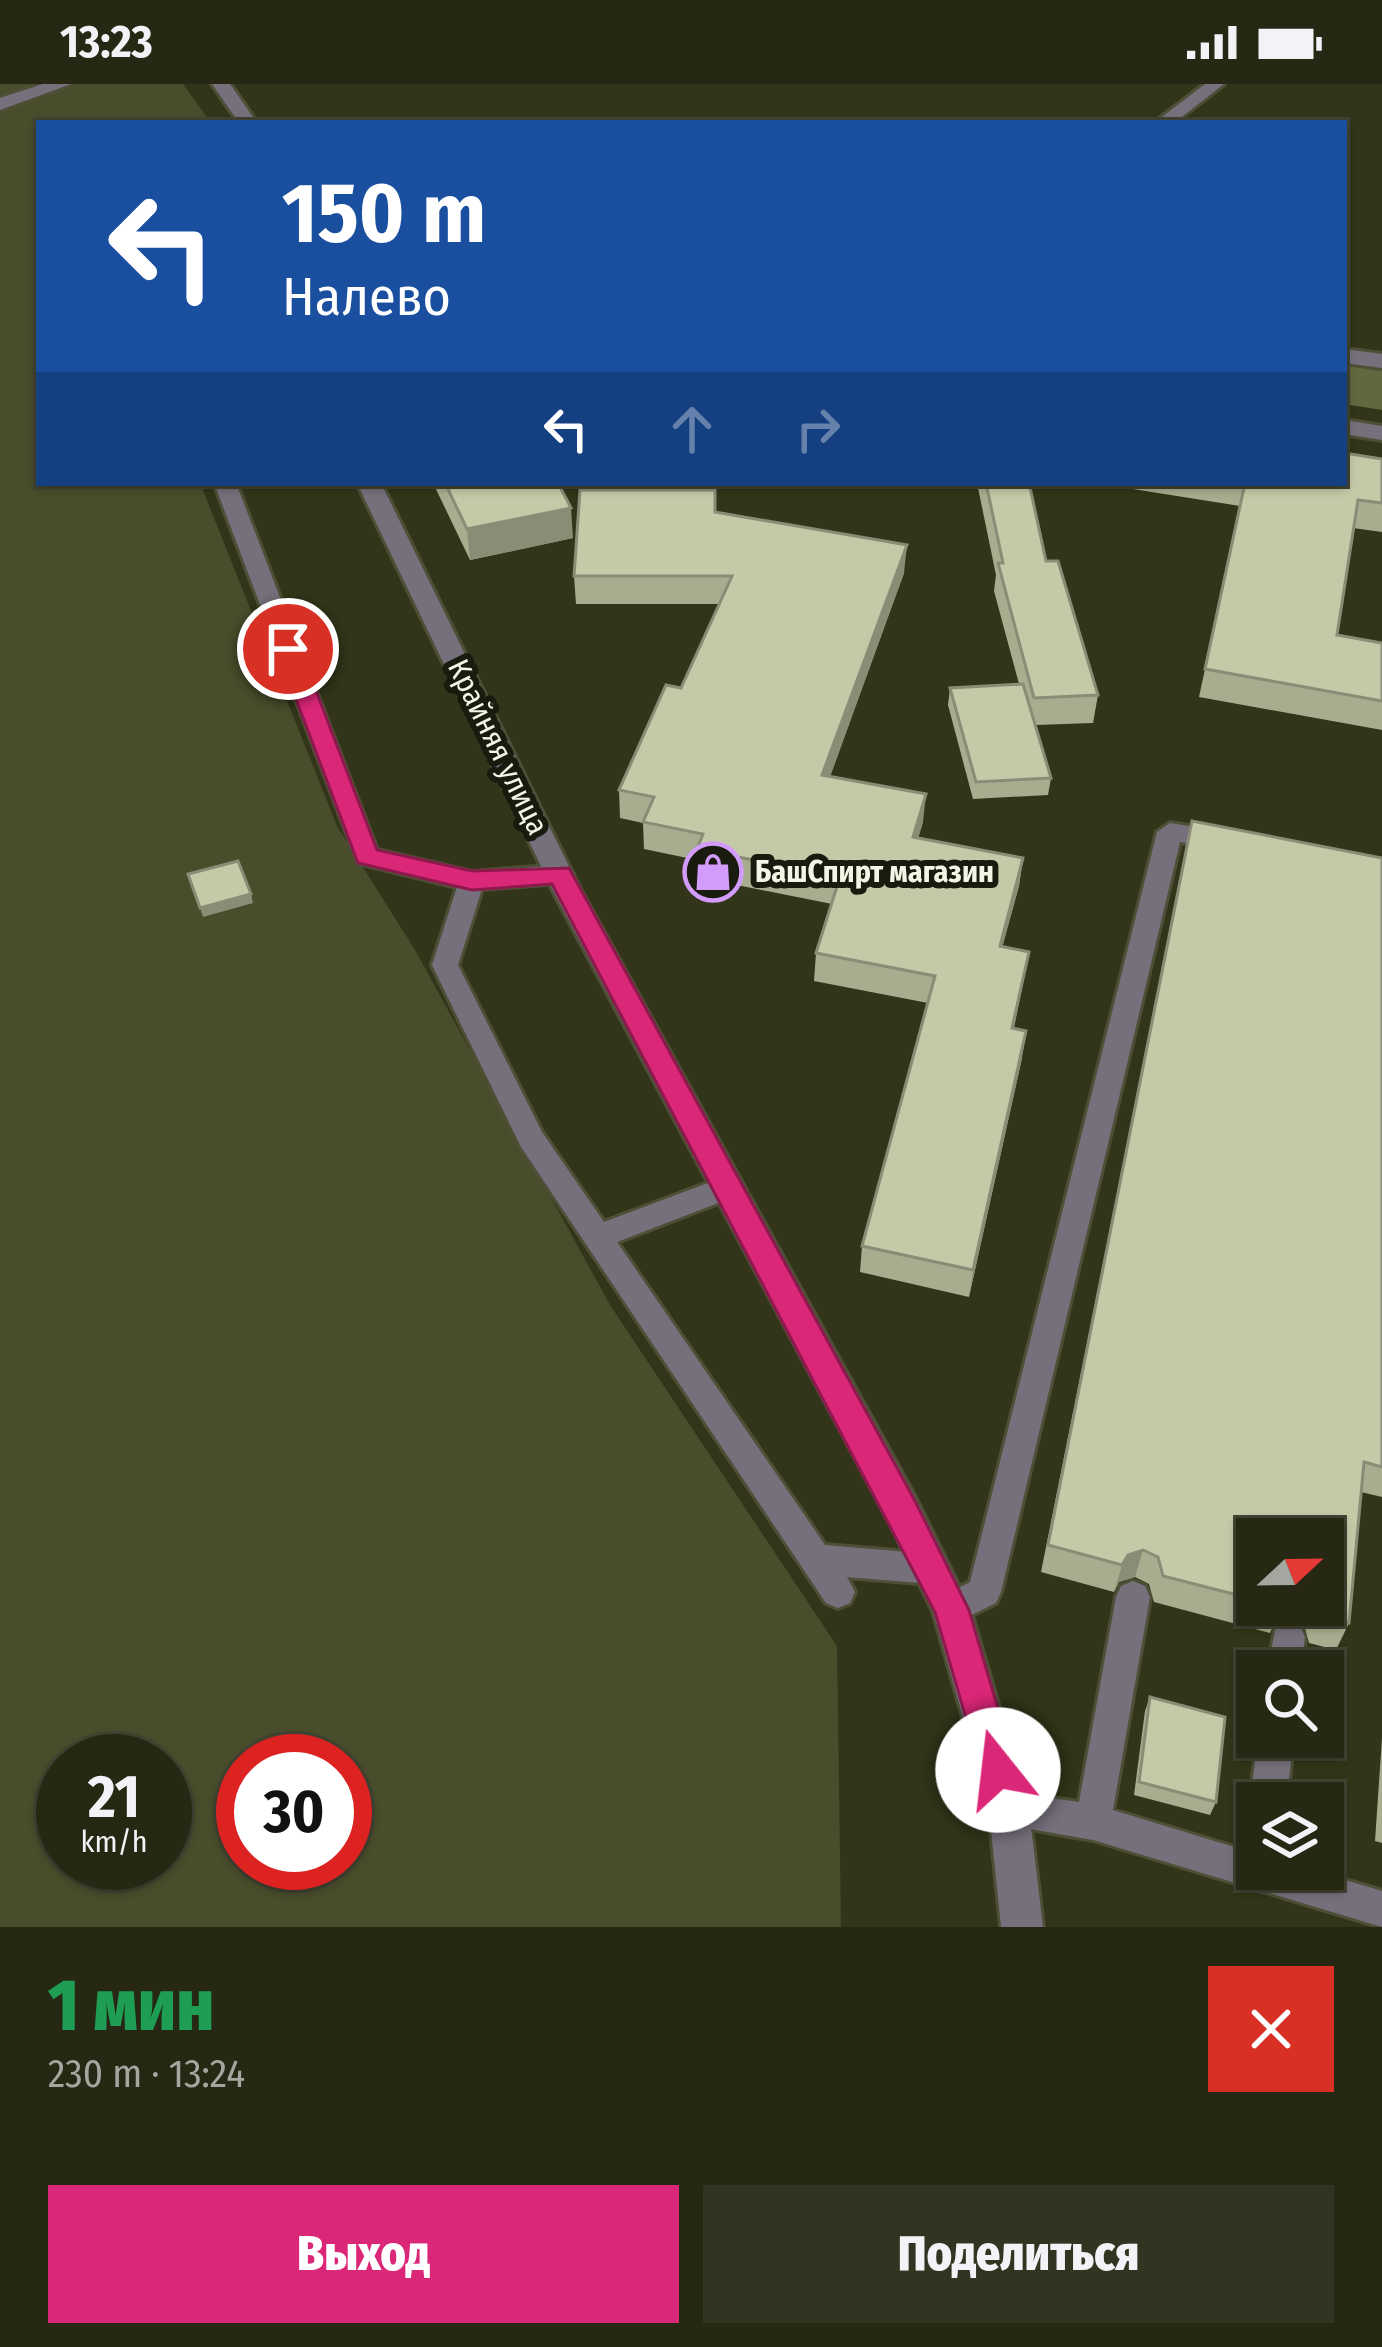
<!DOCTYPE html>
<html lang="ru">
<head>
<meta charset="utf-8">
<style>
	body { margin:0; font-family:"Fira Sans Condensed",sans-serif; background:#323421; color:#f1f3f6; height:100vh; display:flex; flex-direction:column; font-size:45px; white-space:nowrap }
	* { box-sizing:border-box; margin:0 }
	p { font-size:39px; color:#a4a6a0 }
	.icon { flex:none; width:66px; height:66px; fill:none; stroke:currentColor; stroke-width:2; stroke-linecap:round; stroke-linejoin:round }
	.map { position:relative; height:1843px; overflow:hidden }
	.side { display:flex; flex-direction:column; background:#262813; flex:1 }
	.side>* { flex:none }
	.top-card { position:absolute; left:36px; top:36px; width:1311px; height:366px; border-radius:0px; box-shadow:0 3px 9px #0004,0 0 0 3px #424433; background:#1a4fa0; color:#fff; overflow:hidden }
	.needle { width:78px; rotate:68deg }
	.tools { position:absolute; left:1236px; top:1434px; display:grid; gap:24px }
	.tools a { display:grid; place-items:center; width:108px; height:108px; border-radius:0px; background:#262813; box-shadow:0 3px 9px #0004,0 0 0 3px #424433; font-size:60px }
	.speed { position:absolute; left:36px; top:1650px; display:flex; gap:24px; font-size:60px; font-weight:700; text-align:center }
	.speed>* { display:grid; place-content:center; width:156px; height:156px; border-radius:50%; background:#262813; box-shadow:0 3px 9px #0004,0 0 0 3px #424433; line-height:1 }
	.speed small { font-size:30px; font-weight:400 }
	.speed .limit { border:18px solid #d22; background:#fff; color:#111 }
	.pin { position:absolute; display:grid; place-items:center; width:102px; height:102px; color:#fff; margin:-51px; border:6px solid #fff; border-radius:50%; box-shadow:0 3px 12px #0007 }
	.me { position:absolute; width:132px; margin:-66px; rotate:344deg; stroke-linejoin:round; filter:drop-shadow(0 0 9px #0008) }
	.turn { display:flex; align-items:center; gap:42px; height:252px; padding:0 48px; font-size:54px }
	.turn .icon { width:156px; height:156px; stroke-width:2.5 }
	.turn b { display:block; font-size:84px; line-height:102px }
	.lanes { display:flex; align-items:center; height:114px; padding:0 48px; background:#0003; justify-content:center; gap:60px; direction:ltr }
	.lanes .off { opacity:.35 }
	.round { display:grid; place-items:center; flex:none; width:126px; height:126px; border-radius:0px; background:#323421 }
	.summary { display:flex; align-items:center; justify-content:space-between; height:204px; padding:0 48px }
	h1 { font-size:72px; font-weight:800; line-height:90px; color:#1e9e55 }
	.cta { display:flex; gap:24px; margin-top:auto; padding:24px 48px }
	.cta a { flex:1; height:138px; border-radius:0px; background:#db2777; color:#fff; font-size:48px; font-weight:800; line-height:138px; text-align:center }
	.cta a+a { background:#323421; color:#f1f3f6 }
	.status { display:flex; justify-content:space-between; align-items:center; height:84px; padding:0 60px; background:#262813; direction:ltr }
	.status svg { height:33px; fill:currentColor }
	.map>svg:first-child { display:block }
	.green { fill:#494d2b; fill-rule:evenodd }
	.forest { fill:#62673f }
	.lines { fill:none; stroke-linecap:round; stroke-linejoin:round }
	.lane-casing { stroke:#4d5036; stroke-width:6 }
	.street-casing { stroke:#4d5036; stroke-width:6 }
	.lane { fill:#76707c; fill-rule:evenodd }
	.street { fill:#76707c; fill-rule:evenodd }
	.wall { fill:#a9ad90; fill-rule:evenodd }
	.shaded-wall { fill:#8a8d76 }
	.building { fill:#c5c9a8; stroke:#8a8d76; stroke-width:3 }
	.route { fill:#db2777; stroke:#8e194d; stroke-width:3 }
	.labels { text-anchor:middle; stroke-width:12; stroke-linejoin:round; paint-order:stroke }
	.street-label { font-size:30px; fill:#f3f6e5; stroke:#1a1b0f }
	.poi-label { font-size:30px; font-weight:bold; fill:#f3f6e5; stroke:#1a1b0f; text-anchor:start }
</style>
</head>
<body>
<div class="status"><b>13:23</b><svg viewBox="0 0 49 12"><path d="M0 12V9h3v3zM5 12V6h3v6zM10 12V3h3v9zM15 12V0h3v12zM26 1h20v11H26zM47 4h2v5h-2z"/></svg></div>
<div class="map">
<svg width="1382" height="1843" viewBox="0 0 1382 1843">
	<rect width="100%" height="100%" fill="#323519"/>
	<path class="green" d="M0,0H183L211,39H39V399H200L337,742L415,866L610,1221L837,1562L841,1843H0ZM63,1677H165V1779H63ZM243,1677H345V1779H243Z"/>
	<path class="forest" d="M1344,276L1382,282V326L1344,320Z"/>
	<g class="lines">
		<g class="lane-casing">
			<path id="lane" d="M1205,0H1224L1174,39H1154Z
				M214,399H236L377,766L472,788L560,781L573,790L560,799L482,805L458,881L542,1048L604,1138L729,1091L739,1095L744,1103L739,1111L617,1158L825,1461L931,1470L943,1474L948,1485L943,1496L931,1500L847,1493L855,1508L850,1519L838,1524L826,1519L521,1063L432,881L457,803L358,779Z
				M1170,739L1226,748L1239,757L1226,766L1180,758L1001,1508L996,1519L951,1541L939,1536L934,1525L939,1514L970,1498L1157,748Z
				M1133,1497L1145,1502L1150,1513L1113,1726L1257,1770V1785H1308L1382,1807V1843L1093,1756L996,1739L991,1726L996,1713L1009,1708L1079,1718L1116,1513L1121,1502Z
				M1288,1537L1300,1542L1305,1553L1301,1587H1267L1276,1542Z
				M1258,1653H1294L1286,1719H1257V1732L1250,1719Z"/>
		</g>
		<g class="street-casing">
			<path id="street" d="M43,0H71L0,26V14Z
				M212,0H230L257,39H239Z
				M1344,265L1382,270V284L1344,279Z
				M1344,336L1382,342V356L1344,350Z
				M357,399H381L580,805L915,1413L970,1525L1029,1726L1043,1843H1001L989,1726L933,1527L889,1437L552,805Z"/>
		</g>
		<use href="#lane" class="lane"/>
		<use href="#street" class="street"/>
	</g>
	<path class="wall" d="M1382,375V448L1353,444L1337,551L1382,559V646L1199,613L1240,422L1095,399H1344Z
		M433,399H558L573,454L470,476Z
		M977,399H1029L1046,477L1098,611L1093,639L1036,641L1051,694L1048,711L973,715L948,621L950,604L1019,600L994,507L996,491Z
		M715,428L904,489L830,692L923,738L918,754L1023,774L1019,802L1002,863L1029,868L1014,944L1022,974L969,1213L860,1188L862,1162L928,919L814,897L816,869L832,820L697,793V776L644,765L643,739L620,734L619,706L681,604L719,520H576L574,492Z
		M1192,737L1382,774V1413L1361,1408L1349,1539L1336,1566L1309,1559L1304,1540L1290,1533L1275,1538L1270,1549L1154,1518L1149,1500L1135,1493L1119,1498L1114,1508L1041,1488ZM1257,1455L1323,1521H1257Z
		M1150,1613L1216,1718L1210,1731L1134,1711L1145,1627Z
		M1382,1654V1759L1375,1757Z"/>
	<path class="shaded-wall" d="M571,424L573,454L470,476L467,445Z
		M907,461L904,489L821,718L822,691Z
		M926,710L923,738L910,781L913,753Z
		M1023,774L1019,802L995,890L1000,862Z
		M251,810L253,819L203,833L200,824Z
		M1026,947L1022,974L969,1213L973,1186Z
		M1143,1466L1135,1493L1119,1498L1114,1508L1122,1481L1128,1471Z
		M1282,1521H1295L1290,1533L1275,1538Z"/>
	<path class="building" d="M1344,369L1382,375V419L1358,416L1337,551L1382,559V617L1205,585L1245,399H1344Z
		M445,399H558L571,424L467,445Z
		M986,399H1029L1046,477H1058L1098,611L1034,614L998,479H1003Z
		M580,406H715V428L907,461L822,691L926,710L913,753L1023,774L1000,862L1029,868L1012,944L1026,947L973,1186L862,1162L935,892L816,869L840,793L697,765L703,750L643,738L654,713L619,706L666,601L681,604L732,492H574Z
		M1023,600L1051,694L976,698L950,604Z
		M1192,737L1382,774V1383L1364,1378L1349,1539L1321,1533L1318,1521H1323V1455H1257V1516L1163,1492L1158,1473L1143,1466L1128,1471L1122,1481L1048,1461Z
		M238,777L251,810L200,824L188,790Z
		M1150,1613L1225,1633L1216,1718L1139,1698Z"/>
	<path class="route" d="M288,558L300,565L377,766L472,787L569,784L914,1415L969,1526L1016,1686L1010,1699L998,1704L985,1699L935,1528L552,800L472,806L358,779L277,565Z"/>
	<defs>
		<g id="shop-ring" transform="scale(3)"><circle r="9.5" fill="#1a1b0f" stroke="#d39cfc" stroke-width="1.5"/><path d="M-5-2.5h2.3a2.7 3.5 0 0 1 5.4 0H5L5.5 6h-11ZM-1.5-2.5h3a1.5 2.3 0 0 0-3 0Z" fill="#d39cfc"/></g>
	</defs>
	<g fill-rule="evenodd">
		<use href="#shop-ring" x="713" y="788"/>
	</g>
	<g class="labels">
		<g class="street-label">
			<text transform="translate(498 663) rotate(64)" y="10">Крайняя улица</text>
		</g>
		<g class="poi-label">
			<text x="755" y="798">БашСпирт магазин</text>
		</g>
	</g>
</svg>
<div class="tools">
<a><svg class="needle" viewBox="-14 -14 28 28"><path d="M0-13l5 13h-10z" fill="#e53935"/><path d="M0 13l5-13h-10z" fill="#a4a6a0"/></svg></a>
<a><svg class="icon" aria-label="search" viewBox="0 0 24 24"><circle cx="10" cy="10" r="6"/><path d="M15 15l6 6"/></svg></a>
<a><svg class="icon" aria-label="layers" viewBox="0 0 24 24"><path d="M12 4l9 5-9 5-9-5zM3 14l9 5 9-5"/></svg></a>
</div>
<div class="speed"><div>21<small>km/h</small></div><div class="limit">30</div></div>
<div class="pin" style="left:288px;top:565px;background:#d93025"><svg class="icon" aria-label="arrive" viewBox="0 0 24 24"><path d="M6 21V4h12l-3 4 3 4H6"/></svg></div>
<svg class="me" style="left:998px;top:1686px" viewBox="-20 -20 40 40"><circle r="19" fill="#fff"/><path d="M0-13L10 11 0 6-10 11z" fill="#db2777"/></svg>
<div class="top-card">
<div class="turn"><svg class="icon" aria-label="left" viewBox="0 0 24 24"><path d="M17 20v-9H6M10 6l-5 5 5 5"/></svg><div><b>150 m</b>Налево</div></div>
<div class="lanes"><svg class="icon" aria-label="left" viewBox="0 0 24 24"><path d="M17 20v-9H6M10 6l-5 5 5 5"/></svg><svg class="icon off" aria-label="ahead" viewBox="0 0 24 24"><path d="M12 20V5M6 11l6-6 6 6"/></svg><svg class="icon off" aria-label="right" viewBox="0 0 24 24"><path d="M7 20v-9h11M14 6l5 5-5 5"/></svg></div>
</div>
</div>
<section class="side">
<div class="summary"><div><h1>1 мин</h1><p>230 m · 13:24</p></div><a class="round" style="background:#d93025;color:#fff"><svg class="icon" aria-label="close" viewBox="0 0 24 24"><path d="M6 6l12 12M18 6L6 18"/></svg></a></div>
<div class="cta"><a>Выход</a><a>Поделиться</a></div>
</section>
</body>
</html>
